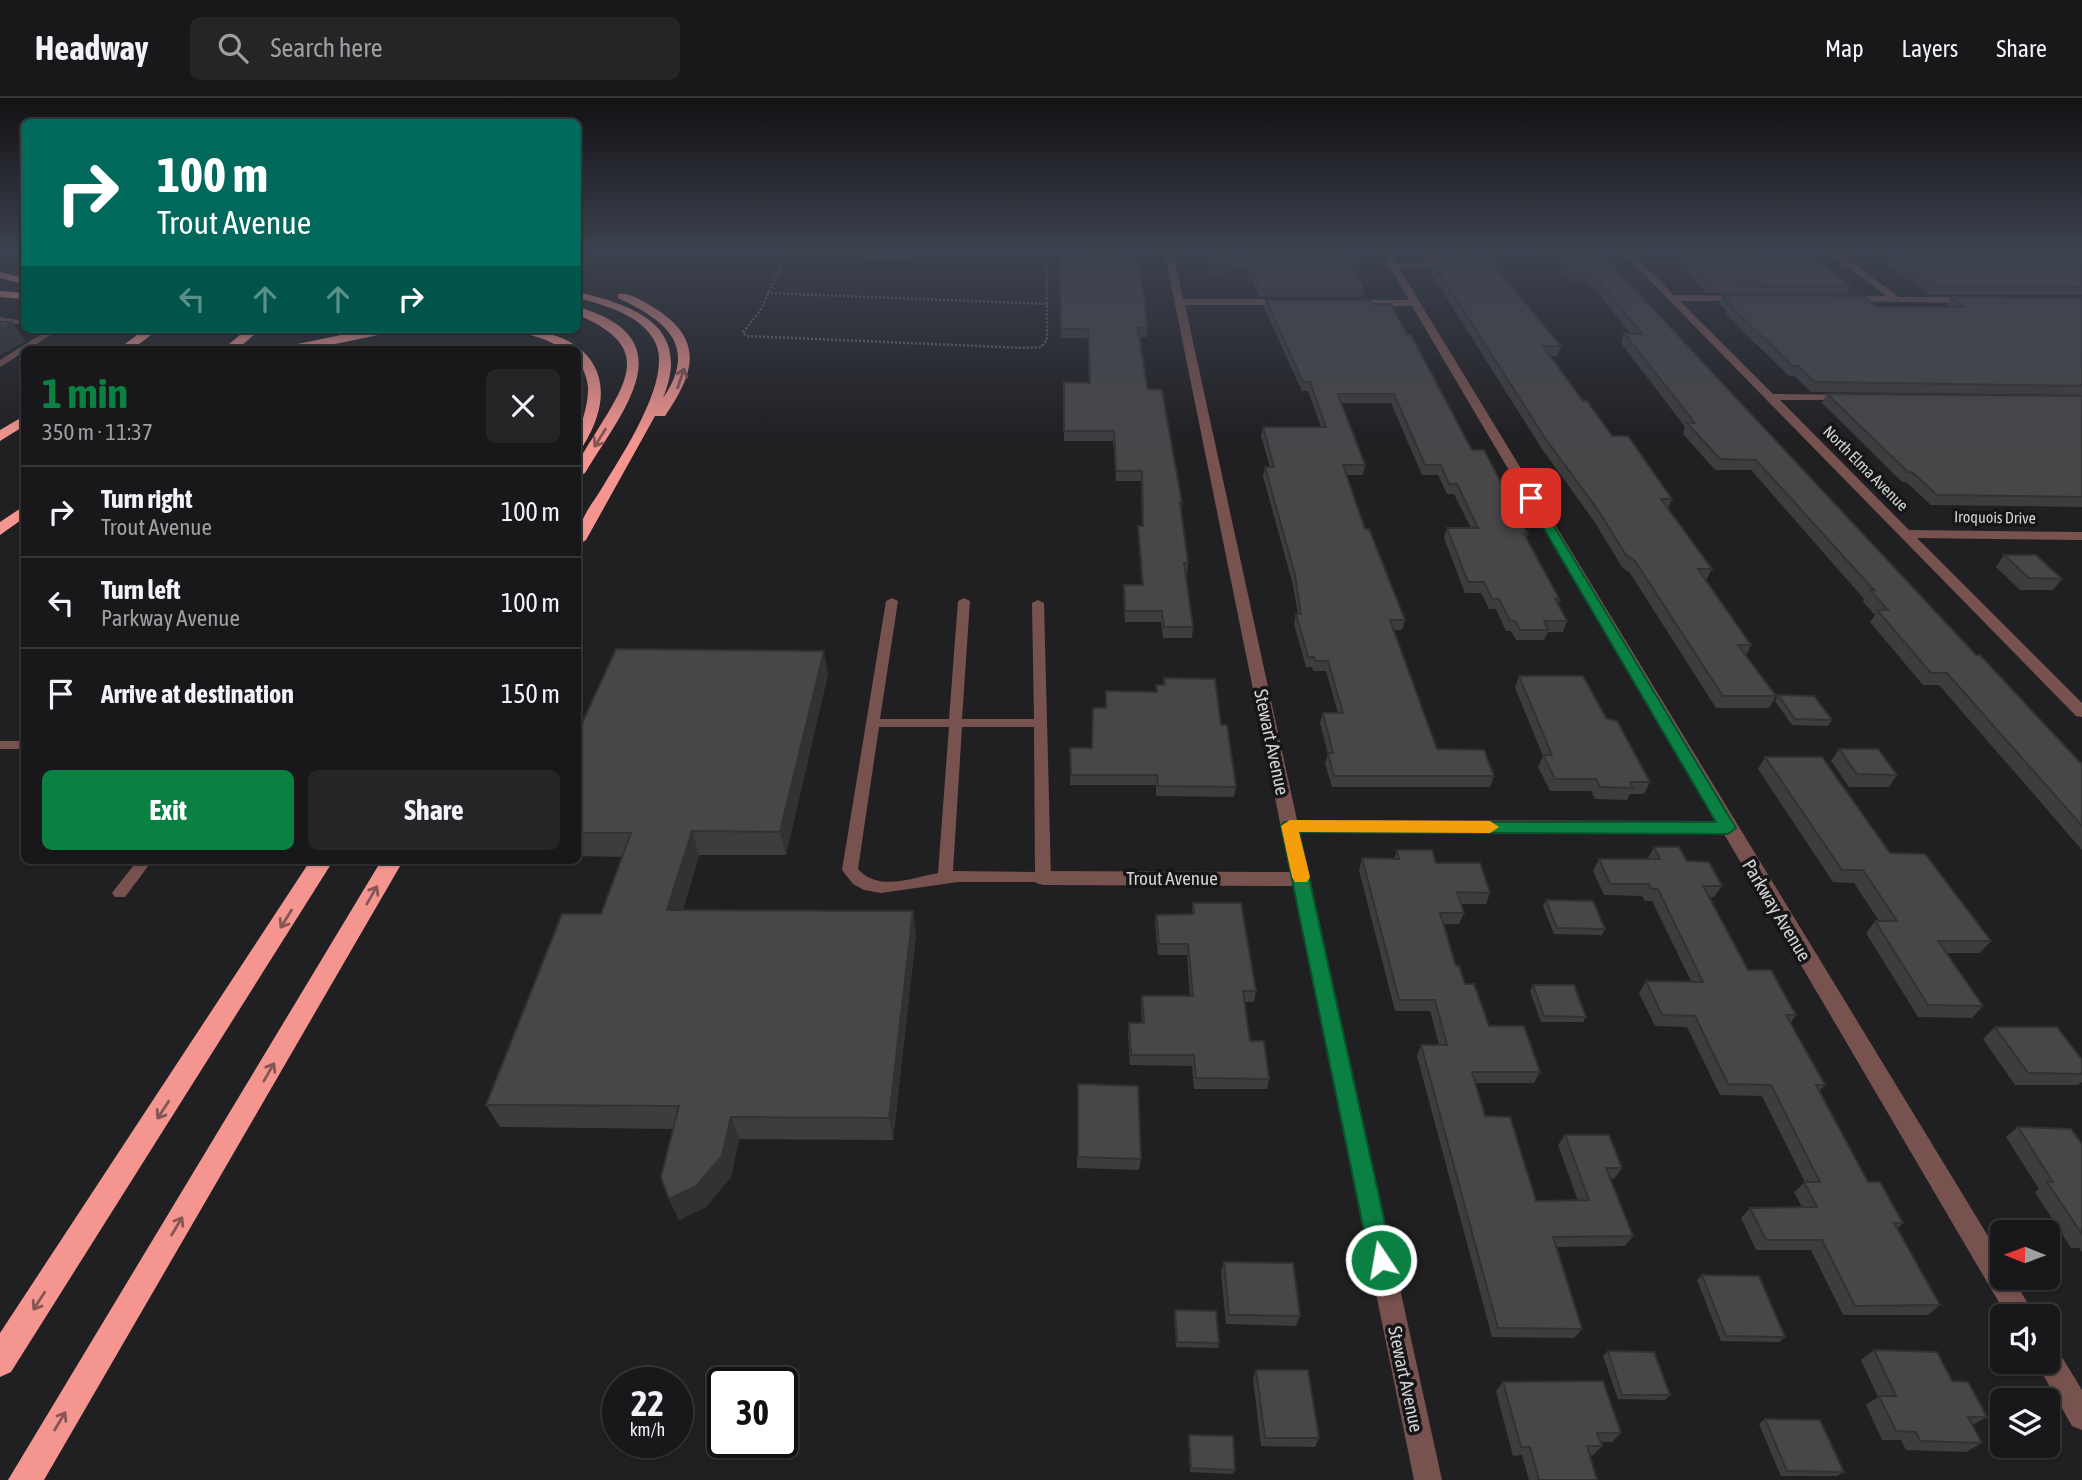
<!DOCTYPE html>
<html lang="en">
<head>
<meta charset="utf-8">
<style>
	body { margin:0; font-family:"Asap Condensed",sans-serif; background:#252427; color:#f1f3f6; height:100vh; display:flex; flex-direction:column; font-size:26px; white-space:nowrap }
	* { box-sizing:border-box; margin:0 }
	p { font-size:23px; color:#9f9fa2 }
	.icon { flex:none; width:38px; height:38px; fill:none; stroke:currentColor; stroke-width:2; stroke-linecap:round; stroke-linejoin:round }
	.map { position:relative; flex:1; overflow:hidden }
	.sheet { position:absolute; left:21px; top:248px; width:560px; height:518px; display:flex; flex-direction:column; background:#18171a; border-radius:10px; box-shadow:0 2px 5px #0004,0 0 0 2px #363639 }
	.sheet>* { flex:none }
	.banner { position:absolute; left:21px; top:21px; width:560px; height:214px; border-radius:10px; box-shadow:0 2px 5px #0004,0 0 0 2px #363639; background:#00695c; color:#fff; overflow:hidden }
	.needle { width:46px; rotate:271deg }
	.buttons { position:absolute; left:1990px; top:1122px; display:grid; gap:14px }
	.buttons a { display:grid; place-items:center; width:70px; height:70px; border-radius:10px; background:#18171a; box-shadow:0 2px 5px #0004,0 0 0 2px #363639; font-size:35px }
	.speed { position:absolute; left:602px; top:1269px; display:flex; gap:14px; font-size:35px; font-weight:700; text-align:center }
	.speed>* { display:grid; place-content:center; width:91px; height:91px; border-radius:50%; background:#18171a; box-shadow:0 2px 5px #0004,0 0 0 2px #363639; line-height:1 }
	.speed small { font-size:18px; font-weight:400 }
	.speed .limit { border:4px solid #111; border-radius:10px; background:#fff; color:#111 }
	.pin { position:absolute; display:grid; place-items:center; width:60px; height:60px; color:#fff; margin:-30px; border-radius:14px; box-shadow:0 4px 10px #0006 }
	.me { position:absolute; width:77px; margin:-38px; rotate:348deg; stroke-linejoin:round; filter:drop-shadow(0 0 5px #0008) }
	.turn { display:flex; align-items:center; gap:24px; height:147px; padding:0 21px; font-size:32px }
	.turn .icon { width:91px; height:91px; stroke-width:2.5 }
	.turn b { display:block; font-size:49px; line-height:60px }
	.lanes { display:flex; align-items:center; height:66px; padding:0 21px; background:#0003; justify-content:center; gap:35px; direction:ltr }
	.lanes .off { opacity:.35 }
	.round { display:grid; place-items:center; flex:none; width:74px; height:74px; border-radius:10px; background:#252427 }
	.overview { display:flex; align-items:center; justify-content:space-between; height:119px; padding:0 21px }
	h1 { font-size:42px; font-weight:700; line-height:52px; color:#0b8043 }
	.action { display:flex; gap:14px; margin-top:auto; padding:14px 21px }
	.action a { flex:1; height:80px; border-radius:10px; background:#0b8043; color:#fff; font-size:28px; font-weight:700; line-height:80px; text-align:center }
	.action a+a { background:#252427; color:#f1f3f6 }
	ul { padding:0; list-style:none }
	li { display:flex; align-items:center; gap:21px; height:91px; padding:0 21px; border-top:2px solid #363639 }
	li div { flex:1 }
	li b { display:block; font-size:26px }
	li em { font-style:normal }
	header { display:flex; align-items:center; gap:42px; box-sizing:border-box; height:98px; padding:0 35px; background:#18171a; border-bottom:2px solid #363639 }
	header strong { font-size:33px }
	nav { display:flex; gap:38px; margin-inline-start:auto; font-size:24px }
	.search { width:490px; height:63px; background:#252427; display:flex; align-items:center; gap:18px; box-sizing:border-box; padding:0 24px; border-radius:10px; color:#9f9fa2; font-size:26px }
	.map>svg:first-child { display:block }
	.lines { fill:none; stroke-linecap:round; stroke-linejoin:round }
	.path { stroke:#6c6c6e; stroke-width:2.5; stroke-dasharray:2 2; stroke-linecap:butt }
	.lane { fill:#78524f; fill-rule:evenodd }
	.street { fill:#78524f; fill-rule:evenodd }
	.highway { fill:#f59590; fill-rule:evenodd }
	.wall { fill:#3d3d40 }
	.shaded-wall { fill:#323234 }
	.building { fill:#47474a; stroke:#323234; stroke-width:2 }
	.oneway { stroke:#865654 }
	.route { fill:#0b8043; stroke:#07532c; stroke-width:2 }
	.slow { fill:#f59e0b }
	.labels { text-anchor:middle; stroke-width:7; stroke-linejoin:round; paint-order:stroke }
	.far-street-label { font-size:16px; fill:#d3d3d4; stroke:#161619 }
	.street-label { font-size:19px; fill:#d3d3d4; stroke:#161619 }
</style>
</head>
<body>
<header>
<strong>Headway</strong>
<div class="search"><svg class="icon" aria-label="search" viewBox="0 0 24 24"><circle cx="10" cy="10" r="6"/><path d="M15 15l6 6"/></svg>Search here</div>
<nav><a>Map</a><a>Layers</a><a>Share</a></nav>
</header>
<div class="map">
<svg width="2082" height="1382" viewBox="0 0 2082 1382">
	<rect width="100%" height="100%" fill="#201f22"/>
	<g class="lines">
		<path class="path" d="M759,152L782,156L785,160L760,213L743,234L746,238L1025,250L1041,249L1047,242V152
			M784,158L805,156L1047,166
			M767,195L1048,206"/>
		<path class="lane" d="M1430,153L1434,155L1439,166L1394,170L1390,168L1431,162L1426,155Z
			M0,219L24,223V227L0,223Z
			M50,231H60L0,269V262Z
			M892,500L898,503L880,621H949L958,503L964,500L970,503L962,621H1034L1032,505L1038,502L1044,505L1051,780L1048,784H958L881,795L864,792L853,786L842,772L886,503ZM879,629H949L938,775C912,780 878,794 858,771ZM962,629H1034L1035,774L953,773Z
			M0,643H24V651H0Z
			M137,763H152L125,799H115L112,795L115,791Z"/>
		<path class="street" d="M1164,152H1172L1183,201H1289L1294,204L1289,207H1185L1297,722L1716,723L1412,208H1348L1343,205L1348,202H1409L1380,152H1388L2002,1161V1180H2013L2035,1218H2007L1724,736L1300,735L1442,1382H1414L1293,788L1043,787L1036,785L1034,780L1036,775L1043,773L1290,774Z
			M1620,152H1629L1674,197L1746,198L1748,200L1743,203H1680L1773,296L1852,297L1854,299L1848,302H1780L1909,432L2082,434V442L1917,440L2082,605V619L2076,618Z
			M1825,152H1835L1899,199H1970L1975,202L1970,205L1841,203L1839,201L1844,198H1886Z
			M2048,1247L2057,1251L2082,1292V1332L2072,1328L2036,1264H2048Z"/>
		<path class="highway" d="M0,174L24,180V186L0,180Z
			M0,193L24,195V201L0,199Z
			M578,194C637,208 692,229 663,300C699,247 665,222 618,200V196C629,194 643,203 653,209C705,241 695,274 665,318H655L586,442L578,447C576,425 590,409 602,390C621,358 674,280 655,244C642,217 604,207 578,200Z
			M578,209C688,241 622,313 585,375L578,379C576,362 586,351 595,336C630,280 651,248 578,217Z
			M145,231H159L131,252H117Z
			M247,231H261L236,252H222Z
			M370,231H394L388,235L306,252H282L288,248Z
			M512,231C587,231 626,279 583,348L578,349C578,328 589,310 588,289C587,275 578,265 578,252H566L546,242Z
			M24,318V328L0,343V332Z
			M24,408V420L0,437V424Z
			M310,763H333L11,1274L0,1279V1235Z
			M381,763H403L44,1382H8Z"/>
	</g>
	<path class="wall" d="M1205,152H1358L1362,160L1361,168H1352L1364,191L1362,199H1259L1245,168L1211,180Z
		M1433,152H1494L1496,155L1494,164H1492L1561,248L1557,258H1550L1583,303L1612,338L1672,401L1668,411L1712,471L1706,482L1751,547L1746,557L1776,598L1769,610H1716L1630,475L1622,469L1594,423L1542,351L1431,175L1433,165H1439L1440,161L1436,154Z
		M1546,152H1598L1976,557L2082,666V752L1939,587H1923L1870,524L1875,517L1863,504L1864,501L1751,372H1715L1683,336L1685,329L1621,245L1624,235H1630L1588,183H1571Z
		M1867,152H2045L2082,174V197H1930Z
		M2046,152H2082V172Z
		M1677,155L1850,187L1846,196L1707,195L1674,163Z
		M1060,156L1147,230V239H1139L1147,289L1182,405L1181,415L1188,465L1187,476H1186L1193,529L1192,540H1163L1161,524H1125L1123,497L1124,487H1142L1138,438V428H1142L1141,383H1116L1113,343H1064V284L1089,285L1088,240H1061Z
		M1722,197L1877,209H1948L1946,208L1950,199L2082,200V297L1811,294L1794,278H1789L1725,216L1726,213L1719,206Z
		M1266,202L1372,206L1407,237L1472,352L1528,436L1526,441L1560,502L1558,507L1567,523L1563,534H1548L1544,542H1516L1511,533H1506L1496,511H1489L1481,495H1465L1444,440L1447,430H1471L1454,396H1447L1438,377H1422L1391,305H1341L1365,367L1363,377H1346L1365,431L1405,522L1402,532H1394L1437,651L1494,678L1490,689H1332L1325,665L1328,656L1320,625L1323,615H1338L1326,573H1313L1312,569H1306L1294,526L1296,516H1298L1293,487L1263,378L1265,369H1270L1261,338L1263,329H1321L1308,293H1302L1264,210Z
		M1827,296L2082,298V409L1931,407L1906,384H1902L1822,305Z
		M2004,457L2062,481L2053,492H2020L1996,469Z
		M828,576L786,757H699L683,812L916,837L893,1042L739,1041L731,1079L706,1109L679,1122L669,1101L674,1031L500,1029L486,1007L601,816L623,759L578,758V634Z
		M1519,578L1606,620L1650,684L1644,696H1630L1627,702L1595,701L1591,693H1550L1538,669L1543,658L1515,590Z
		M1164,580L1221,627L1236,689L1234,699L1156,698V687H1070V650H1092L1105,610L1106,593L1156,594V587H1163Z
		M1778,597L1832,622L1828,628L1792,627L1775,603Z
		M1839,651L1897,677L1889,689H1849L1831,663Z
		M1765,659L1890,755L1991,843L1980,855H1946L1983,908L1972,920L1918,919L1866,835L1875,823H1879L1854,785L1833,784L1758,671Z
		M1654,749L1687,763L1722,788L1714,799H1709L1748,872L1796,917L1790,925L1825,987L1819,993L1868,1084L1903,1125L1897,1131L1940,1207L1928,1217H1843L1811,1152H1756L1741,1120L1750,1110L1802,1109L1794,1094L1805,1084L1762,998L1720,997L1687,929L1655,928L1639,895L1646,883H1691L1652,803H1645L1642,798L1604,797L1593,773L1599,761H1648V760Z
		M1397,752L1436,765L1490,795L1486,806H1461L1464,815L1459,826H1443L1456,868L1489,928L1540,974L1534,985H1475L1485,1018L1536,1103H1578L1558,1047L1565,1037L1622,1070L1614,1081L1610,1080L1633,1138L1625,1148L1557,1149L1582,1231L1574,1240L1492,1239L1417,958L1421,947H1439L1430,913H1395L1359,772L1362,760L1394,761Z
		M1546,802L1605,831L1602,837L1554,836L1543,808Z
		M1193,805L1256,893L1254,904H1245L1250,943L1269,981L1267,991H1194L1192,968L1130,967L1128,936L1129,925H1142L1141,908L1142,898H1190L1187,857H1158L1155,827L1156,817L1191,816Z
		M1533,887L1586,919L1583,924H1541L1530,893Z
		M1995,929L2082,962V984L2078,987H2015L1983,941Z
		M1078,986L1141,1061L1139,1072L1077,1070Z
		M2018,1029L2082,1046V1154L2079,1150H2071L2035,1094L2039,1091L2006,1039Z
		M1224,1164L1300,1218L1296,1228L1226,1226L1221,1174Z
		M1702,1177L1785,1239L1779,1244L1721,1243L1697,1182Z
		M1175,1212L1219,1245L1218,1250L1176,1249L1174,1217Z
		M1874,1252L1952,1283L1987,1319L1972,1327L1982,1345L1966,1354L1906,1352L1901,1342H1882L1866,1307L1878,1299L1861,1262Z
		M1608,1253L1670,1297L1665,1302L1618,1301L1603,1258Z
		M1256,1272L1319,1340L1315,1349L1261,1348L1253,1281Z
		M1503,1284L1621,1335L1612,1344H1600L1602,1348L1593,1357H1589L1597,1382H1529L1522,1357L1513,1358L1496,1293Z
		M1765,1321L1844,1374L1837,1378H1781L1759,1326Z
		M1189,1337L1235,1372L1233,1376L1190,1374L1188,1341Z"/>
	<path class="shaded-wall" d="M1246,159L1245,168L1211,180L1212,172Z
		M13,224L25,244L0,257V231Z
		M824,553L828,576L786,757L780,734Z
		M692,733L699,757L676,835L667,812Z
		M913,813L916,837L893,1042L889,1020Z
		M731,1019L739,1041L731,1079L706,1109L679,1122L669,1101Z"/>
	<path class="building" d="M1082,152H1134L1144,199L1147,230H1138L1147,289L1148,291L1162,292L1182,405H1180L1188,465H1184L1193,529H1164L1162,513H1125L1124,487H1143L1138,428H1143L1142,373H1116L1114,333H1064V284L1090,285L1088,231H1061L1060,156H1082Z
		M1208,152H1358L1362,160L1347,159L1364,191L1260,190L1246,159L1212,172Z
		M1442,152H1494L1496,155H1484L1561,248H1543L1583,303H1587L1612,338H1628L1672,401H1661L1712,471H1698L1751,547H1738L1776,598H1723L1635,463L1626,457L1598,412L1545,340L1433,165H1444L1440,160L1444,156Z
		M1556,152H1598L1976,557H1980L2078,662L2082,666V728L1947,575H1931L1877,512H1888L1870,492H1874L1756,362L1720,361L1687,325H1695L1624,235L1642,236L1591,174H1574Z
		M1883,152H2045L2082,174V189L1935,188Z
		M2066,152H2082V161Z
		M1677,155L1810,156L1850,187L1711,186Z
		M1722,197L1864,198L1877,209H1965L1950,199L2082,200V288L1815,284L1798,268H1793L1729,207H1733Z
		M1266,202H1370L1372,206H1391L1407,237H1411L1472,352H1484L1528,436H1524L1560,502L1555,501L1567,523H1544L1548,532H1520L1515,523H1510L1499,501H1492L1484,484H1468L1447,430H1478L1457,386H1449L1441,367H1425L1394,296H1338L1365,367H1343L1365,431H1369L1405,522H1390L1437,651L1484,652L1494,678H1334L1328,655H1333L1323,615H1343L1328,563H1315L1314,559H1308L1296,516H1301L1295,477L1265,369H1274L1263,329H1326L1310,284H1303Z
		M0,224H13L0,231Z
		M1827,296L2082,298V399L1937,397L1912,374H1908Z
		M2004,457H2036L2062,481L2029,480Z
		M616,551L824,553L780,734L692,733L667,812L913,813L889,1020L731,1019L722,1058L696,1088L669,1101L661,1079L679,1008L486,1007L562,816H601L631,735H578V634Z
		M1519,578H1583L1606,620L1617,623L1650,684H1630L1633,690L1600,689L1596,681H1555L1543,657H1552Z
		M1164,580L1215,581L1221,627H1227L1236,689L1158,688L1157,677H1071L1070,650H1092L1093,610H1106V593L1157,594L1156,587H1165Z
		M1778,597L1814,598L1832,622L1795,621Z
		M1839,651H1878L1897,677L1857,676Z
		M1765,659H1822L1890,755L1925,756L1991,843H1938L1983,908L1928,907L1875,823H1897L1863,772H1842Z
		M1654,749H1679L1687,763L1709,764L1722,788H1703L1748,872H1771L1796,917H1786L1825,987H1816L1868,1084H1880L1903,1125H1894L1940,1207L1855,1208L1822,1142H1766L1750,1110L1817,1109L1804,1084H1820L1771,987L1728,986L1695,918L1662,917L1646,883L1703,884L1658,791H1651L1649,786H1610L1599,761H1660Z
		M1397,752H1432L1436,765H1480L1490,795L1457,794L1464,815H1440L1456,868H1459L1465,886H1474L1489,928H1524L1540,974H1472L1485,1018L1510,1019L1536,1103L1589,1102L1565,1037H1609L1622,1070H1606L1633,1138L1553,1139L1582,1231L1498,1230L1421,947H1447L1435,902H1399L1362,760L1399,761Z
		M1546,802L1593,803L1605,831L1557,830Z
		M1193,805H1241L1256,893H1243L1250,943H1264L1269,981L1196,980L1194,957H1131L1129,925H1144L1142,898H1193L1188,846H1159L1156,817L1194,816Z
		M1533,887H1574L1586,919L1544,918Z
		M1995,929H2057L2082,962V976L2028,975Z
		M1078,986L1138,988L1141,1061L1078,1059Z
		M2018,1029L2071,1031L2082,1046V1136L2047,1084H2053Z
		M1224,1164L1293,1165L1300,1218L1229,1217Z
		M1702,1177L1759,1178L1785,1239L1726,1238Z
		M1175,1212L1216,1213L1219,1245L1177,1244Z
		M1874,1252L1937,1254L1952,1283L1968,1284L1987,1319H1968L1982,1345L1920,1343L1916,1334L1896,1333L1879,1298H1896Z
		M1608,1253L1654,1254L1670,1297H1622Z
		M1256,1272H1308L1319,1340H1265Z
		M1603,1283L1621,1335H1597L1602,1348H1587L1597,1382H1539L1530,1349H1521L1503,1284Z
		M1765,1321L1820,1322L1844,1374L1787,1373Z
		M1189,1337L1233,1338L1235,1372L1191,1370Z"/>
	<defs><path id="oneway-shaft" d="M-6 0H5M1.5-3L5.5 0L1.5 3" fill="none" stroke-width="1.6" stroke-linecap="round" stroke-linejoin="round" transform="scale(1.75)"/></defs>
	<g class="oneway">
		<use href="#oneway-shaft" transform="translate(681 280) rotate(-71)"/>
		<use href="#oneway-shaft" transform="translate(600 340) rotate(122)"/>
		<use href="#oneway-shaft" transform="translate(372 797) rotate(-60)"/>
		<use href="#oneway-shaft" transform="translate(286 821) rotate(122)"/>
		<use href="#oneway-shaft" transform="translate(269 974) rotate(-60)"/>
		<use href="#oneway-shaft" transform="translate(163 1012) rotate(123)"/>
		<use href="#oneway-shaft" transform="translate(177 1128) rotate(-59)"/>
		<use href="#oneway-shaft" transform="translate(39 1203) rotate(123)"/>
		<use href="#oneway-shaft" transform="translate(60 1323) rotate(-59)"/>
	</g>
	<linearGradient id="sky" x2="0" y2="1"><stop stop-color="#121113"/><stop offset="0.44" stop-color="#3c424f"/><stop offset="1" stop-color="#3c424f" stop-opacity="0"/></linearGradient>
	<rect width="2082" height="346" fill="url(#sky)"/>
	<path class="route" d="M1531,397L1537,400L1736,730L1728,736L1299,734L1393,1162L1389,1170L1381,1173L1373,1170L1370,1162L1281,728L1284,724H1716L1526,400Z"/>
	<path class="slow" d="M1290,722L1490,723L1499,729L1490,735L1299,734L1310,779L1307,784H1295L1292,779L1281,728Z"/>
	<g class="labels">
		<g class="far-street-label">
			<text transform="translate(1866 370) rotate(45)" y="6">North Elma Avenue</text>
			<text transform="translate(1995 419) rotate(1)" y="6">Iroquois Drive</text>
		</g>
		<g class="street-label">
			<text transform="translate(1272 644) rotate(78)" y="7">Stewart Avenue</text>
			<text x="1172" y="787">Trout Avenue</text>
			<text transform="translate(1777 812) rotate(59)" y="7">Parkway Avenue</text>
			<text transform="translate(1406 1281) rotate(78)" y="7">Stewart Avenue</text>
		</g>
	</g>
</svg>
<div class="buttons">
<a><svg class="needle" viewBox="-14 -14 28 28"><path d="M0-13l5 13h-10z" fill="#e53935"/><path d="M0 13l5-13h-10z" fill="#9f9fa2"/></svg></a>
<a><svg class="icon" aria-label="sound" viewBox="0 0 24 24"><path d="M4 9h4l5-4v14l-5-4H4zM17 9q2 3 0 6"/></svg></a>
<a><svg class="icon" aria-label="layers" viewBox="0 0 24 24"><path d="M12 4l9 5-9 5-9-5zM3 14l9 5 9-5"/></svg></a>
</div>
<div class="speed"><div>22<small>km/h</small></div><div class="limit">30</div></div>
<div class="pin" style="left:1531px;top:400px;background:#d93025"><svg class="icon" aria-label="arrive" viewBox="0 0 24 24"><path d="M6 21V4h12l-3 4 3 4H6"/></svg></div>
<svg class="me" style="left:1381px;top:1162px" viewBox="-20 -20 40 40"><circle r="17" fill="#0b8043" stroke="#fff" stroke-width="3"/><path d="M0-11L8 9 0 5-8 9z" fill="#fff"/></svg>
<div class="banner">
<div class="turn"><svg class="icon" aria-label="right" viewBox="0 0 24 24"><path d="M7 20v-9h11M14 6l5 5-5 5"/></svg><div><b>100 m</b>Trout Avenue</div></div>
<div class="lanes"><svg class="icon off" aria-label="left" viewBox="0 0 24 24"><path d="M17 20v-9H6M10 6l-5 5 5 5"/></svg><svg class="icon off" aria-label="ahead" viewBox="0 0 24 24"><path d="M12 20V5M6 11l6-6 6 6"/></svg><svg class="icon off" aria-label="ahead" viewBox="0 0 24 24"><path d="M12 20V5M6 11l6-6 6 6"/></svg><svg class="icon" aria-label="right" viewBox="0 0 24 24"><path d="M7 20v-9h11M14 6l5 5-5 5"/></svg></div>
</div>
<section class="sheet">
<div class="overview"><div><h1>1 min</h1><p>350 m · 11:37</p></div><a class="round"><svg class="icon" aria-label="close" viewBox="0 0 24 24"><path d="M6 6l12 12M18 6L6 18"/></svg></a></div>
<ul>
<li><svg class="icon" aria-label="right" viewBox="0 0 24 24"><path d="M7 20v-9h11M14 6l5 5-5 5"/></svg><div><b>Turn right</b><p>Trout Avenue</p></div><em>100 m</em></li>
<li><svg class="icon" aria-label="left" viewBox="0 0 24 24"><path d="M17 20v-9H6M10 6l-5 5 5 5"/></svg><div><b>Turn left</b><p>Parkway Avenue</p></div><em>100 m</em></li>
<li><svg class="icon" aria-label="arrive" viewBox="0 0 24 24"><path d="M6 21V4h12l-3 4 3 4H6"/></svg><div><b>Arrive at destination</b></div><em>150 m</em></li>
</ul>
<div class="action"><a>Exit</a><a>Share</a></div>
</section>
</div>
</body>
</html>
